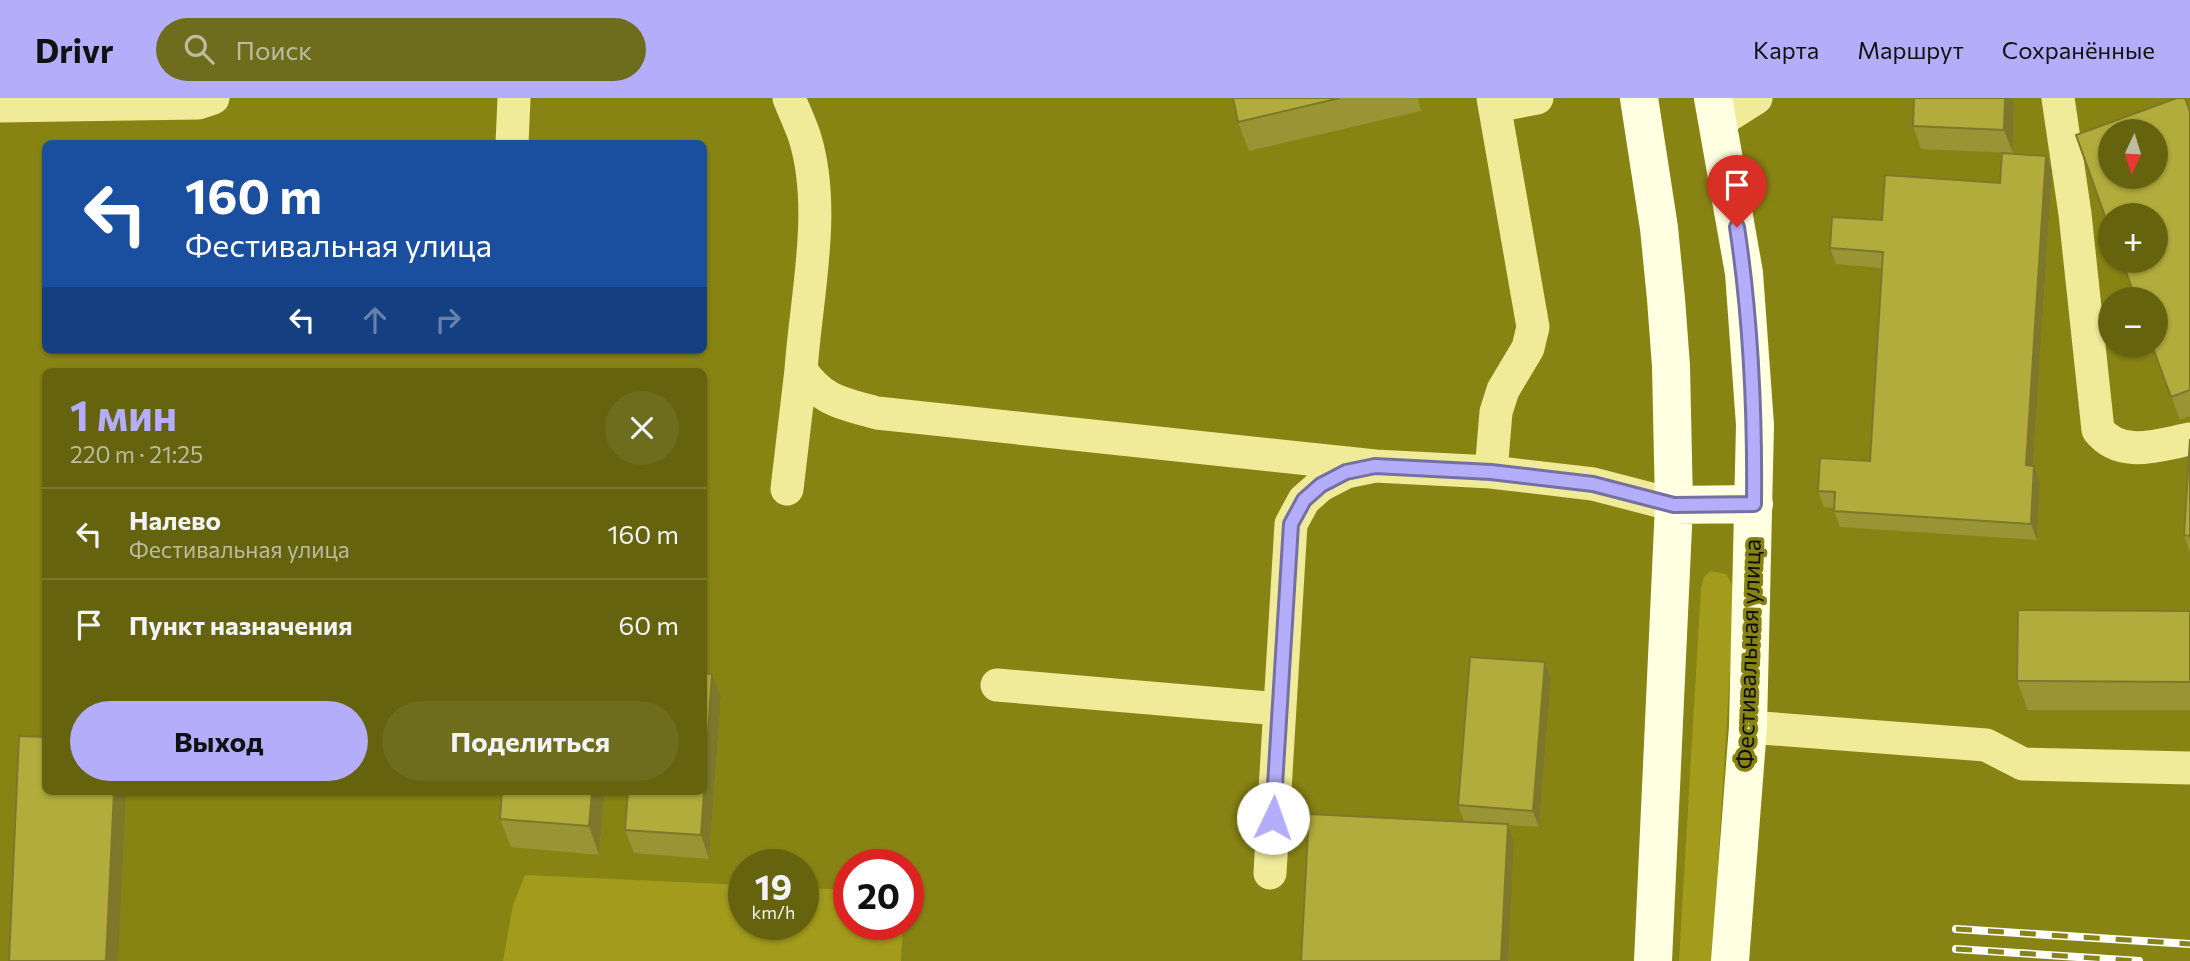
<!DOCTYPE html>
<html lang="ru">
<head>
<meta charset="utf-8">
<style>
	body { margin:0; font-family:Commissioner,sans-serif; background:#6e6c1d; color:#f1f3f6; height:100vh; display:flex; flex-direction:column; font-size:26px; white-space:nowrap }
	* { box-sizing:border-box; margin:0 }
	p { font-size:23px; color:#bcbc9e }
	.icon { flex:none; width:38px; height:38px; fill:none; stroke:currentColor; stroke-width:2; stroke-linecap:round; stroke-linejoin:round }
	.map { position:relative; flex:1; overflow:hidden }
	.side { position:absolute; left:42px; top:270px; width:665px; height:427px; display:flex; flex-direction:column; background:#66630f; border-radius:10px; box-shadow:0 2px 5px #0004 }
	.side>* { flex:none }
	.hud { position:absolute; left:42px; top:42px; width:665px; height:214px; border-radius:10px; box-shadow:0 2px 5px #0004; background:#1a4fa0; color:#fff; overflow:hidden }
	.needle { width:46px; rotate:184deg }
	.controls { position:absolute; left:2098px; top:21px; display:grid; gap:14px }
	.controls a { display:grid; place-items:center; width:70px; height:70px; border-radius:50%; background:#66630f; box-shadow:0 2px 5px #0004; font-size:35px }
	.speed { position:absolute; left:728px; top:751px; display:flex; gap:14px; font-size:35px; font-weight:700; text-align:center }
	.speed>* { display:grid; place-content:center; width:91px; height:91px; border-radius:50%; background:#66630f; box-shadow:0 2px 5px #0004; line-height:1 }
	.speed small { font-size:18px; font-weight:400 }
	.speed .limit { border:10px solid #d22; background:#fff; color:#111 }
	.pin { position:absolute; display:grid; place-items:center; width:60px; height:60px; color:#fff; margin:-72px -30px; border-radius:50% 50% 50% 0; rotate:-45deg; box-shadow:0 0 7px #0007 }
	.pin .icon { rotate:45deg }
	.me { position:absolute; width:77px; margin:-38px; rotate:3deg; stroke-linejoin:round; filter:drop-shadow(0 0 5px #0008) }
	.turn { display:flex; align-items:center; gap:24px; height:147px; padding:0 28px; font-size:32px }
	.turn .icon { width:91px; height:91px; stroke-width:2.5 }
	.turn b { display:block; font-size:49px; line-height:60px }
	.lanes { display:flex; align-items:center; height:66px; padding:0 28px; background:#0003; justify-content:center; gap:35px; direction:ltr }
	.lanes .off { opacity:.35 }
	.round { display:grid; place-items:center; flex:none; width:74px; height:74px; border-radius:37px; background:#6e6c1d }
	.head { display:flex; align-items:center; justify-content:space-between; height:119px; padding:0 28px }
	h1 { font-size:42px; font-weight:700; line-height:52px; color:#b4adfa }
	.cta { display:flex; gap:14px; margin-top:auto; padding:14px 28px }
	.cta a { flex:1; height:80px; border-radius:42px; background:#b4adfa; color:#111; font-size:28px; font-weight:700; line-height:80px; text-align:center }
	.cta a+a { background:#6e6c1d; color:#f1f3f6 }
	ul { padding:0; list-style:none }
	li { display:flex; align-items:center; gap:21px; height:91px; padding:0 28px; border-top:2px solid #79772f }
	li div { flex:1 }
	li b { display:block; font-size:26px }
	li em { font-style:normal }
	header { display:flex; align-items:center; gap:42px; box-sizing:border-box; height:98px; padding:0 35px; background:#b4adfa; color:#111 }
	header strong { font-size:33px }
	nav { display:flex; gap:38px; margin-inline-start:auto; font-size:24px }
	.search { width:490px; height:63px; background:#6e6c1d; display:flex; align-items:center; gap:18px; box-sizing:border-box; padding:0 24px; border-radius:38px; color:#bcbc9e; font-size:26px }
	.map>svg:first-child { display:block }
	.green { fill:#a29b1b }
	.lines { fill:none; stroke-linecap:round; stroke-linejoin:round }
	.minor { stroke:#efeb99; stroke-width:33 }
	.major { stroke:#ffffe1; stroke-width:38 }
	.rail-casing { stroke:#fff; stroke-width:8 }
	.rail { stroke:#888414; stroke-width:5; stroke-dasharray:16; stroke-linecap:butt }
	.wall { fill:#999434 }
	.shaded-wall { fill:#7d782a }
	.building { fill:#b2ac3c; stroke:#7d782a; stroke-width:2; fill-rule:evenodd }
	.route-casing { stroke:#7570a2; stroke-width:18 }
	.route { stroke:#b4adfa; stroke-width:12 }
	.labels { text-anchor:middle; stroke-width:7; stroke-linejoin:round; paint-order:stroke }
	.street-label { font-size:24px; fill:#111; stroke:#888414 }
</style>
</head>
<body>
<header>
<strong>Drivr</strong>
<div class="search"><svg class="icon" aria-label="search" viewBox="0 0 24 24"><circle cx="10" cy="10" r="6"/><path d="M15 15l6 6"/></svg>Поиск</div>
<nav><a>Карта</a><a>Маршрут</a><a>Сохранённые</a></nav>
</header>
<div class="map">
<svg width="2190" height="863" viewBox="0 0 2190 863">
	<rect width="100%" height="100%" fill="#888414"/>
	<path class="green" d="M1710,473L1726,476L1735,492L1712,863H1679L1701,490L1704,479Z
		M525,777L744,787V826H803V790L849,792V826H903L901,863H503L513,807Z"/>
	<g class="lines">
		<path class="minor" d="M789,0C794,13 801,27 805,40C827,112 806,199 801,272C823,304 842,305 877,315L1375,368
			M2058,0L2075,116L2098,332C2121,361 2158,347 2190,341
			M0,8L198,5L213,0
			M1495,8L1537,0
			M1718,24L1756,0
			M512,46L514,0
			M1491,374L1496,314L1503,292L1528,250L1533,229L1493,0
			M787,391L801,272
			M997,587L1279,611
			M1748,629L1986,647L2023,666L2190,670
			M1270,775L1291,426L1304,402L1321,387L1346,374L1375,368L1491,374L1593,386L1674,407"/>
		<path class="major" d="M1639,0L1659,130L1666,201L1671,268L1674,407L1653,863
			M1713,0L1744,175L1755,327L1748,629L1730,863
			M1674,407L1754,406"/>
		<g class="rail-casing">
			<path id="rail" d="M1956,831L2190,846
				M1956,851L2139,863"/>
		</g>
		<use href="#rail" class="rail"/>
	</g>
	<path class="wall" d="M1233,0H1418L1421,13L1249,53L1238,24Z
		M1914,0H2014L2013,55L1921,51L1913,28Z
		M2190,14V318L2180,322L2152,247Z
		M2052,74L2033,367L2034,368L2040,384L2037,442L1840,429L1834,413V410L1824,409L1818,393L1870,363L1882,170L1836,166L1830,150L1882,122L2000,85Z
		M2190,341V455L2184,437Z
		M2190,513V612H2028L2017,583Z
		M1545,564L1551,581L1539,729L1509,727L1514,742L1464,723L1458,707Z
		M712,576L721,599L709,761L634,755L625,732Z
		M502,693H605L599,757L511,749L500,721Z"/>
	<path class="shaded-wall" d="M2005,0H2014L2013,55L2004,32Z
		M2046,58L2052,74L2032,383L2026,367Z
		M2034,368L2040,384L2037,442L2031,426Z
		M704,404L706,411L704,448Z
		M1545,564L1551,581L1539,729L1533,713Z
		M712,576L721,599L709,761L701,737Z
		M114,693H126L118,863H106Z
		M592,693H605L599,757L589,728Z
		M1508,726L1514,742L1508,863H1501Z"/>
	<path class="building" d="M1233,0H1340L1238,24Z
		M1914,0H2005L2004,32L1913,28Z
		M2177,0H2185L2190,14V292L2171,299L2152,247H2156V201H2136L2122,163H2156V117H2110V132L2076,37ZM2110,33H2156V79H2110Z
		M2002,55L2046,58L2026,367L2034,368L2031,426L1834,413L1835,394L1818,393L1820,360L1870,363L1883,154L1830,150L1832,119L1882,122L1885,77L2000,85Z
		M2190,341V438L2184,437Z
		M2018,512L2190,513V584L2017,583Z
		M1470,559L1545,564L1533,713L1458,707Z
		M704,575L712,576L701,737L625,732L628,693H704Z
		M19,638L46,639V693H114L106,863H9Z
		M502,693H592L589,728L500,721Z
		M1309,716L1508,726L1501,863H1301Z"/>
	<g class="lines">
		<g class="route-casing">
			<path id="route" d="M1273,720L1291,426L1304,402L1321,387L1346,374L1375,368L1491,374L1593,386L1674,407L1754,406C1755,313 1751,221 1737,129"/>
		</g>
		<use href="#route" class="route"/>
	</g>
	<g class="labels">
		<g class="street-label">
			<text transform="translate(1749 556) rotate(-88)" y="8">Фестивальная улица</text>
		</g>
	</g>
</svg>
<div class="controls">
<a><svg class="needle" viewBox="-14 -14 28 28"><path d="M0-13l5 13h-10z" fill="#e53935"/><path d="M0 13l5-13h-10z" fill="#bcbc9e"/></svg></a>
<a>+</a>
<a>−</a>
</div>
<div class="speed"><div>19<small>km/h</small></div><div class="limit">20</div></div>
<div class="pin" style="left:1737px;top:129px;background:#d93025"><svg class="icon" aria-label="arrive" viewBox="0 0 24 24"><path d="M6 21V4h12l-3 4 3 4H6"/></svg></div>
<svg class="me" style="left:1273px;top:720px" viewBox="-20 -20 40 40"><circle r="19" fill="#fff"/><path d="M0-13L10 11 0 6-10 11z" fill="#b4adfa"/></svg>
<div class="hud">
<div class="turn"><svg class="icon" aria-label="left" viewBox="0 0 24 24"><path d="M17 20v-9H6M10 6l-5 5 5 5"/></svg><div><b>160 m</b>Фестивальная улица</div></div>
<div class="lanes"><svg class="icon" aria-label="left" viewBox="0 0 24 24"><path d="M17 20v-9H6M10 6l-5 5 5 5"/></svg><svg class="icon off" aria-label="ahead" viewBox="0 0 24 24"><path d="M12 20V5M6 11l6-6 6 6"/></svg><svg class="icon off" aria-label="right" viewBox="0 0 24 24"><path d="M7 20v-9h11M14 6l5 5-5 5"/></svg></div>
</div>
<section class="side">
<div class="head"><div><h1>1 мин</h1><p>220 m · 21:25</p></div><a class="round"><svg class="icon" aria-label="close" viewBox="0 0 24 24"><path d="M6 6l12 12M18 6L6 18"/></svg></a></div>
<ul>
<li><svg class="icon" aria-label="left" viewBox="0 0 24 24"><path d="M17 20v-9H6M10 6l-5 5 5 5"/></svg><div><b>Налево</b><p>Фестивальная улица</p></div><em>160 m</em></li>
<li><svg class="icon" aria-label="arrive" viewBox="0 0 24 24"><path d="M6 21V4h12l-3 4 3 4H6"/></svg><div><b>Пункт назначения</b></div><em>60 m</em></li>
</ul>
<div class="cta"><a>Выход</a><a>Поделиться</a></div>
</section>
</div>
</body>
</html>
